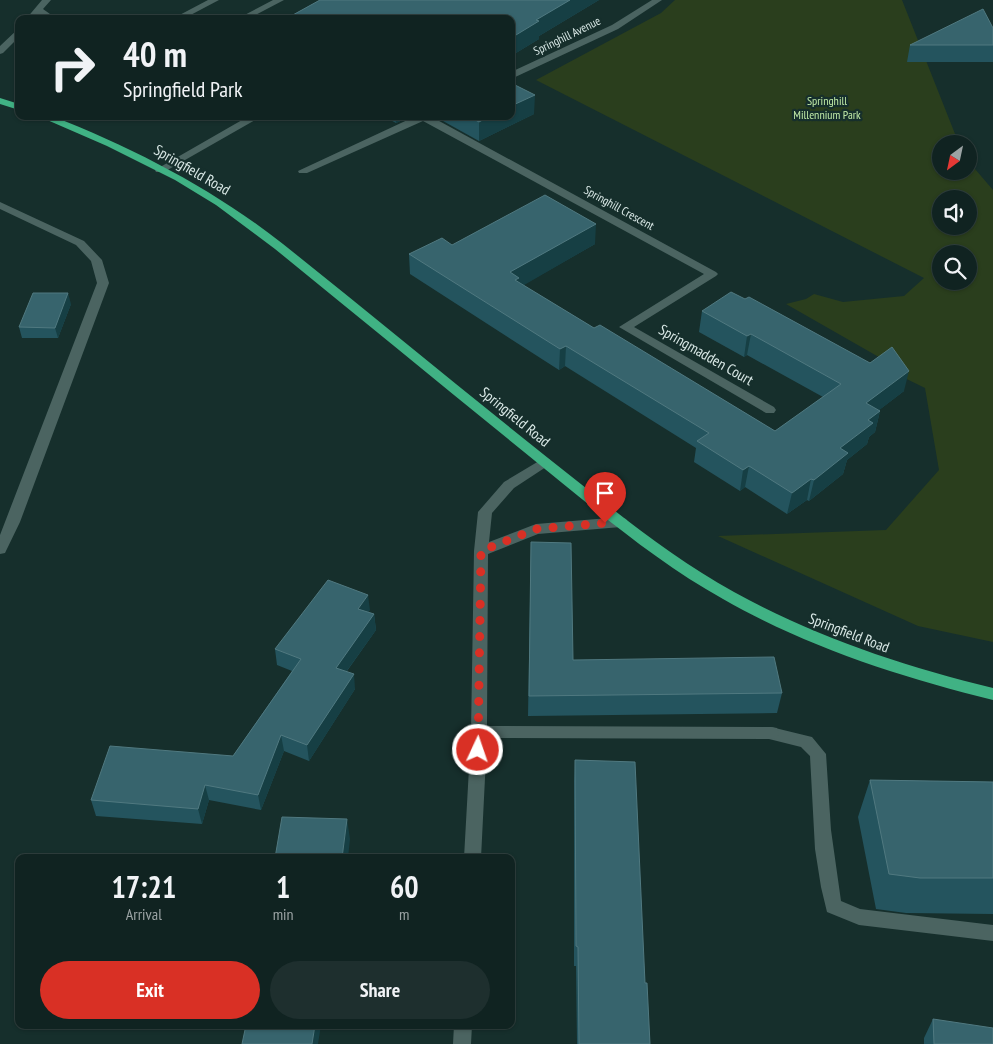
<!DOCTYPE html>
<html lang="en">
<head>
<meta charset="utf-8">
<style>
	body { margin:0; font-family:"PT Sans Narrow",sans-serif; background:#1e2f2e; color:#f1f3f6; height:100vh; display:flex; flex-direction:column; font-size:19px; white-space:nowrap }
	* { box-sizing:border-box; margin:0 }
	p { font-size:16px; color:#9ca4a5 }
	.icon { flex:none; width:28px; height:28px; fill:none; stroke:currentColor; stroke-width:2; stroke-linecap:round; stroke-linejoin:round }
	.map { position:relative; flex:1; overflow:hidden }
	.details { position:absolute; left:15px; top:854px; width:500px; height:175px; display:flex; flex-direction:column; background:#102321; border-radius:10px; box-shadow:0 1px 4px #0004,0 0 0 1px #30403f }
	.details>* { flex:none }
	.guide { position:absolute; left:15px; top:15px; width:500px; height:105px; border-radius:10px; box-shadow:0 1px 4px #0004,0 0 0 1px #30403f; background:#102321; color:#f1f3f6; overflow:hidden }
	.needle { width:32px; rotate:213deg }
	.tools { position:absolute; left:932px; top:135px; display:grid; gap:10px }
	.tools a { display:grid; place-items:center; width:45px; height:45px; border-radius:50%; background:#102321; box-shadow:0 1px 4px #0004,0 0 0 1px #30403f; font-size:25px }
	.pin { position:absolute; display:grid; place-items:center; width:42px; height:42px; color:#fff; margin:-51px -21px; border-radius:50% 50% 50% 0; rotate:-45deg; box-shadow:0 0 5px #0007 }
	.pin .icon { rotate:45deg }
	.me { position:absolute; width:55px; margin:-28px; rotate:3deg; stroke-linejoin:round; filter:drop-shadow(0 0 4px #0008) }
	.turn { display:flex; align-items:center; gap:18px; height:105px; padding:0 25px; font-size:22px }
	.turn .icon { width:65px; height:65px; stroke-width:2.5 }
	.turn b { display:block; font-size:35px; line-height:42px }
	.eta { display:flex; justify-content:space-evenly; align-items:center; height:85px; text-align:center }
	.eta b { font-size:30px; font-weight:800; line-height:35px }
	.primary-button { display:flex; gap:10px; margin-top:auto; padding:10px 25px }
	.primary-button a { flex:1; height:58px; border-radius:30px; background:#d93025; color:#fff; font-size:20px; font-weight:800; line-height:58px; text-align:center }
	.primary-button a+a { background:#1e2f2e; color:#f1f3f6 }
	.map>svg:first-child { display:block }
	.green { fill:#2a3e1d; fill-rule:evenodd }
	.lines { fill:none; stroke-linecap:round; stroke-linejoin:round }
	.service { fill:#4b6461; fill-rule:evenodd }
	.minor { fill:#4b6461; fill-rule:evenodd }
	.trunk { fill:#40b284; fill-rule:evenodd }
	.wall { fill:#24545e }
	.shaded-wall { fill:#163f44 }
	.building { fill:#37646d; stroke:#507980 }
	.route { stroke:#d93025; stroke-width:9; stroke-dasharray:0 16.2 }
	.labels { text-anchor:middle; stroke-width:4.5; stroke-linejoin:round; paint-order:stroke }
	.far-street-label { font-size:12px; fill:#d9e8e6; stroke:#162f2c }
	.far-park-label { font-size:12px; fill:#bfe9a6; stroke:#162f2c }
	.street-label { font-size:15px; fill:#d9e8e6; stroke:#162f2c }
</style>
</head>
<body>
<div class="map">
<svg width="993" height="1044" viewBox="0 0 993 1044">
	<rect width="100%" height="100%" fill="#162f2c"/>
	<path class="green" d="M675,0H902L959,144H941V171H969V162L993,190V642L918,626L718,536L886,530L939,470L925,388L878,365L884,360L786,304L806,299L814,294L843,302L904,296L924,278L536,80L661,13ZM941,199H969V226H941ZM941,254H969V281H941Z"/>
	<g class="lines">
		<path class="service" d="M42,0H51L43,9L57,19H46L39,14L35,19H26Z
			M208,0H219L183,19H172Z
			M19,28V37L3,53L0,54V46Z
			M0,202L84,241L102,260L109,283L20,522L5,553L0,554V535L97,283L91,261L76,245L0,209Z
			M771,727L812,737L826,754L831,830L841,901L860,909L993,925V941L859,925L827,912L821,887L815,849L810,756L801,747L765,738L763,733L765,728Z"/>
		<path class="minor" d="M273,0H284L248,19H237Z
			M652,0H662L618,29L511,79V72L612,25Z
			M249,116H262L164,172H156L155,170Z
			M416,116H430L716,272L718,274L716,276L634,327L774,407L776,410L774,413H766L619,327L704,274L423,121L307,173H299L298,171Z
			M544,458L549,459L551,462L549,465L514,488L492,513L489,542L536,524L621,517L626,519L628,522L626,525L621,527L538,534L488,554L487,726L771,727L777,728L779,733L777,738L771,739L487,738L481,858H464L471,732L474,551L478,512L504,482Z
			M454,1025H472L471,1044H453Z"/>
		<path class="trunk" d="M0,98L19,104V110L0,104Z
			M38,116H52C136,149 213,189 283,244C372,315 459,387 548,458C608,505 667,555 734,592C816,637 903,666 993,688V700C900,677 807,647 723,599C653,560 591,506 529,456C444,387 360,318 275,249L216,205L175,180L107,146Z"/>
	</g>
	<path class="wall" d="M320,0H599L539,36V39L511,56V19H291V16Z
		M993,28V62H907L910,45Z
		M534,114L479,141L434,116H511Z
		M383,116H411L396,123Z
		M595,244L523,285L594,328L775,431L823,397L747,355L744,357L699,332L702,311L904,391L879,410L880,411L875,432L869,437L867,444L847,460L843,474L809,501L807,500L787,514L745,487L740,491L694,462L696,448L565,366L559,370L410,274L409,254L452,245Z
		M71,304L58,338H22L19,327Z
		M531,542L573,660L782,693L777,713L528,716Z
		M370,610L368,612L374,614L376,630L347,671L355,689L309,761L284,751L261,810L209,800L202,824L96,816L91,800L233,756L292,671L277,665L275,649Z
		M575,760L645,983L650,1044H577L576,966H574V781Z
		M870,780L993,782V914L906,913L876,909L858,817Z
		M933,1019L993,1044H924V1038Z"/>
	<path class="shaded-wall" d="M570,0H599L539,36V39L511,56V38L536,20Z
		M535,95L534,114L479,141V122L490,116H511V106Z
		M395,116H411L396,123Z
		M596,224L595,244L519,288L510,272Z
		M68,293L71,304L58,338L55,328Z
		M751,334L747,355L744,357L747,336Z
		M566,346L565,366L559,370L560,349Z
		M909,371L904,391L861,424L866,403Z
		M880,411L875,432L869,437L867,444L847,460L843,474L809,501L814,480L840,448L868,420Z
		M749,466L745,487L740,491L743,470Z
		M811,479L807,500L787,514L792,493Z
		M368,595L370,610L360,624L358,609Z
		M374,614L376,630L338,683L336,668Z
		M354,674L355,689L309,761L307,745Z
		M281,735L284,751L261,810L258,795Z
		M205,785L209,800L202,824L198,809Z
		M347,819L350,839L348,858H342Z
		M315,1025H321L318,1044H312Z"/>
	<path class="building" d="M320,0H570L536,20L539,21L511,38V19H298L291,16Z
		M983,9L993,28V45H910Z
		M511,83L535,95L511,106Z
		M468,116H490L479,122Z
		M545,195L596,224L510,272L519,278L515,280L594,328L600,325L775,431L841,384L751,334L747,336L702,311L731,292L745,299L749,297L870,363L892,347L909,371L866,403L880,411L868,420L873,423L840,448L848,453L814,480L811,479L792,493L749,466L743,470L697,441L709,433L566,346L560,349L409,254L442,238L452,245Z
		M33,293H68L55,328L19,327Z
		M531,542L571,543L573,660L774,657L782,693L529,696Z
		M328,580L368,595L358,609L374,614L336,668L354,674L307,745L281,735L258,795L205,785L198,809L91,800L110,746L233,756L301,659L275,649Z
		M575,760L635,762L645,983H647L650,1044H579L578,947L576,946Z
		M870,780L993,782V878H920L889,874Z
		M282,817L347,819L342,858H275Z
		M933,1019L993,1028V1044H934Z
		M246,1025H315L312,1044H242Z"/>
	<g class="lines">
		<path class="route" d="M478,750L481,551L536,529L605,523"/>
	</g>
	<g class="labels">
		<g class="far-street-label">
			<text transform="translate(567 36) rotate(-26)" y="4">Springhill Avenue</text>
			<text transform="translate(619 208) rotate(29)" y="4">Springhill Crescent</text>
		</g>
		<g class="far-park-label">
			<text x="827" y="105">Springhill<tspan x="827" dy="14">Millennium Park</tspan></text>
		</g>
		<g class="street-label">
			<text transform="translate(192 170) rotate(30)" y="5">Springfield Road</text>
			<text transform="translate(706 355) rotate(30)" y="5">Springmadden Court</text>
			<text transform="translate(515 417) rotate(39)" y="5">Springfield Road</text>
			<text transform="translate(849 633) rotate(21)" y="5">Springfield Road</text>
		</g>
	</g>
</svg>
<div class="tools">
<a><svg class="needle" viewBox="-14 -14 28 28"><path d="M0-13l5 13h-10z" fill="#e53935"/><path d="M0 13l5-13h-10z" fill="#9ca4a5"/></svg></a>
<a><svg class="icon" aria-label="sound" viewBox="0 0 24 24"><path d="M4 9h4l5-4v14l-5-4H4zM17 9q2 3 0 6"/></svg></a>
<a><svg class="icon" aria-label="search" viewBox="0 0 24 24"><circle cx="10" cy="10" r="6"/><path d="M15 15l6 6"/></svg></a>
</div>
<div class="pin" style="left:605px;top:523px;background:#d93025"><svg class="icon" aria-label="arrive" viewBox="0 0 24 24"><path d="M6 21V4h12l-3 4 3 4H6"/></svg></div>
<svg class="me" style="left:478px;top:750px" viewBox="-20 -20 40 40"><circle r="17" fill="#d93025" stroke="#fff" stroke-width="3"/><path d="M0-11L8 9 0 5-8 9z" fill="#fff"/></svg>
<div class="guide">
<div class="turn"><svg class="icon" aria-label="right" viewBox="0 0 24 24"><path d="M7 20v-9h11M14 6l5 5-5 5"/></svg><div><b>40 m</b>Springfield Park</div></div>
</div>
<section class="details">
<div class="eta">
<div><b>17:21</b><p>Arrival</p></div>
<div><b>1</b><p>min</p></div>
<div><b>60</b><p>m</p></div>
</div>
<div class="primary-button"><a>Exit</a><a>Share</a></div>
</section>
</div>
</body>
</html>
